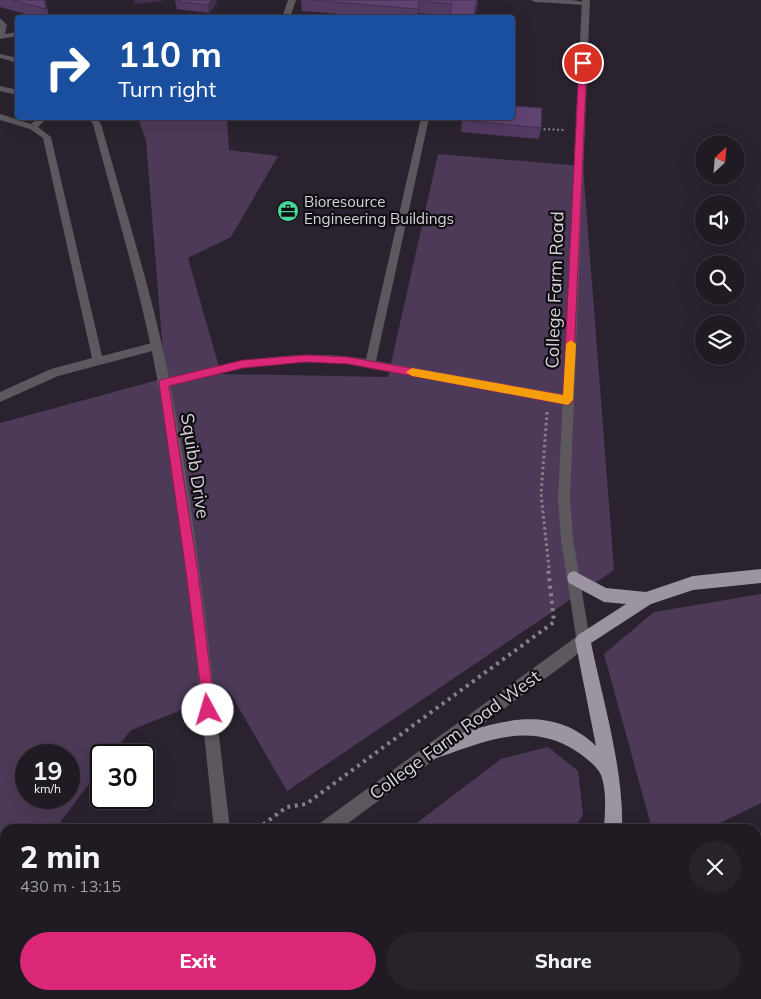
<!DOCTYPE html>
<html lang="en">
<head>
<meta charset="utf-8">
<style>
	body { margin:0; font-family:Mulish,sans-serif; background:#28232b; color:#f1f3f6; height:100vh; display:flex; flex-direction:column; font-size:19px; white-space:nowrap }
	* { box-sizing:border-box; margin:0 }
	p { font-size:16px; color:#a2a1a6 }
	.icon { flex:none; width:28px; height:28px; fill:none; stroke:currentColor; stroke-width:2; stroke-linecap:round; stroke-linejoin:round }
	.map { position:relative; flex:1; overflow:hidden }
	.panel { position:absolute; left:0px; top:824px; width:761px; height:176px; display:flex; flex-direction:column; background:#201a23; border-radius:15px 15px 0 0; box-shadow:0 5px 20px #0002,0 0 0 1px #3d3841 }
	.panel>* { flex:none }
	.banner { position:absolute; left:15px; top:15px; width:500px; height:105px; border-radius:5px; box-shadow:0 5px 20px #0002,0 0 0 1px #3d3841; background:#1a4fa0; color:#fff; overflow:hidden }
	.needle { width:32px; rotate:26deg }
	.fabs { position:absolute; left:695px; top:135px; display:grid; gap:10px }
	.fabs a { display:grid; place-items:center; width:50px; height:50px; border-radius:50%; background:#201a23; box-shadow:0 5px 20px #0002,0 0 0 1px #3d3841; font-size:25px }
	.speed { position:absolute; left:15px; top:744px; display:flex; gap:10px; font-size:25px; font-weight:700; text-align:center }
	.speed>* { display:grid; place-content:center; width:65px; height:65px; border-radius:50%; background:#201a23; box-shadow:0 5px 20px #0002,0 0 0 1px #3d3841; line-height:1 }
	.speed small { font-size:12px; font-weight:400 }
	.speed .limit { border:2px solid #111; border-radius:8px; background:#fff; color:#111 }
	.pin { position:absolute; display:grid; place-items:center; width:42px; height:42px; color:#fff; margin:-21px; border:2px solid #fff; border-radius:50%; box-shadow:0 1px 5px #0007 }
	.me { position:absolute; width:55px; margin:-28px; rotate:354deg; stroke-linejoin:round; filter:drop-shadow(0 0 4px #0008) }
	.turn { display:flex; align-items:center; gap:18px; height:105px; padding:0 20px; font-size:22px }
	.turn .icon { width:65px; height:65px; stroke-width:2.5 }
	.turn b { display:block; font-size:35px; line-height:42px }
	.round { display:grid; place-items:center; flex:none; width:52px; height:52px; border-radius:26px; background:#28232b }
	.headline { display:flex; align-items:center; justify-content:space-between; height:85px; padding:0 20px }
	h1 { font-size:30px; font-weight:800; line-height:38px }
	.primary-button { display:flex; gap:10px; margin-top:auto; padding:10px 20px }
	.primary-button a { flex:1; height:58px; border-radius:30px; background:#db2777; color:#fff; font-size:20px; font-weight:800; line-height:58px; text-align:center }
	.primary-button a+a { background:#28232b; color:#f1f3f6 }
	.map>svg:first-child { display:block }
	.green { fill:#4d3a58; fill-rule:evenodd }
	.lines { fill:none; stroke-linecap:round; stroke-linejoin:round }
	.path-far2 { stroke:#87818b; stroke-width:2; stroke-dasharray:2 2.5; stroke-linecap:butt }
	.path-far1 { stroke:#87818b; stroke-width:3; stroke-dasharray:2.5 3; stroke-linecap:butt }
	.path { stroke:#87818b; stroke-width:4; stroke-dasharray:3 4.5; stroke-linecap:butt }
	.service { fill:#5c585e; fill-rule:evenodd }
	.minor { fill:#5c585e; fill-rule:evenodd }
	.trunk { fill:#9c94a0; fill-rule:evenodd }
	.wall { fill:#533a62 }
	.shaded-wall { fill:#442f50 }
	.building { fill:#614372; stroke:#442f50 }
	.route { fill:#db2777; stroke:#8e194d }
	.slow { fill:#f59e0b }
	.labels { text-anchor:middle; stroke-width:4.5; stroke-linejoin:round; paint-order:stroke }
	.far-poi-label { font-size:15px; fill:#d8d3db; stroke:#110e13; text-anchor:start }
	.street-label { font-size:18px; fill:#d8d3db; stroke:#110e13 }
</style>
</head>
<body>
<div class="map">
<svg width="761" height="999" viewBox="0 0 761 999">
	<rect width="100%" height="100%" fill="#2a232f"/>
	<path class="green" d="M138,118H227L229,150L278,156L231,237L188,258L221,374L388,377L438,154L583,166L614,570L287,791L229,691L131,730L111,755H101V768L55,829H5V860L0,863V423L165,378L146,141ZM26,755H69V798H26Z
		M761,594V803L708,829H652L604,654L654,612Z
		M548,747L578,771L583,815L574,829H409L501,759Z
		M140,995H242L232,999H132Z"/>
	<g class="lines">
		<path class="path-far2" d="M539,129L566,130"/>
		<path class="path-far1" d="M547,412L541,494L549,568"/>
		<path class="path" d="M257,829L287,807L306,804L554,622L548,567
			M0,971L5,969"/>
		<path class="service" d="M288,0H296L290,18H282Z
			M531,0H572L589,3L585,5L535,2Z
			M0,18L7,25L5,34L18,32V36L0,39Z
			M0,54L18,58V63L0,58Z
			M0,114L31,124L38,118H47L38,127L51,137L102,356L156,342L161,346L156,350L58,376L0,402V392L51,369L92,358L43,138L30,129L0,120Z
			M421,118H429L376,361L568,395L574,400L572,403L568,405L347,364L306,362L243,368L164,387L160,386L158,383L160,380L164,379C232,362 296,347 366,359Z"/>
		<path class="minor" d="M582,0H590L570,499L573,539L590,640L588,645L565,664L340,829H318L320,823L576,637L561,539L558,499Z
			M0,86L18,90V95L0,91Z
			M88,118H96L101,124C125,210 153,295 170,383C198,530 212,680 230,829H214C197,670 184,509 152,352C136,275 113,200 93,124Z
			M22,995H47L45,999H20Z"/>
		<path class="trunk" d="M761,569V583L693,590L651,604L591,643C603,701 624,770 622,829H604C605,812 607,791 601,775C598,767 584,756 576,751C526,719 481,744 430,760L424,758L422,752L424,746L430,744C485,726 546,698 596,746L575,640L578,635L626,604L604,602L569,583L567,578L569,573L574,571L606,588L646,592L693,576Z
			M761,850V868L756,870V852Z
			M761,933V952L756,954V935Z
			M761,966V987L756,989V968Z
			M451,995H478L476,999H449Z
			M640,995H666L664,999H638Z
			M724,995H747L745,999H722Z"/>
	</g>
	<path class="wall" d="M0,0H45L50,18H39L0,7Z
		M176,0H216L217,2L209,13L177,9L175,1Z
		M301,0H478L475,18H449V16L419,13L418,18H384L302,11Z
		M346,118H373L372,120Z
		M462,118L541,128L539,139L461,132Z"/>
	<path class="shaded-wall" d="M44,0H45L50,18L46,9Z
		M134,0H162V1L135,4Z
		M211,0H216L217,2L209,13L207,5Z
		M477,0H478V4L475,18H473Z
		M419,1V13L417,18L418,9Z"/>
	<path class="building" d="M12,0H44L46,9Z
		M176,0H211L207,5L175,1Z
		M311,0H477L473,18H449L452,4L419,1L418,9Z
		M512,106L542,108L541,128L462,120V118H512Z"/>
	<path class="route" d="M583,61L587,63L572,403L568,405L348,364L306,362L243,368L169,386L198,572L215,710L213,715L208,717L204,715L186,572L159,383L160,380L243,360L306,355L348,357L563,395L579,63Z"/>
	<path class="slow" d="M571,340L576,344L573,400L568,405L412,376L406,372L412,368L563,395L566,344Z"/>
	<defs>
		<g id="office-disc" transform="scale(1.125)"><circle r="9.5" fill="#49d49c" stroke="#110e13"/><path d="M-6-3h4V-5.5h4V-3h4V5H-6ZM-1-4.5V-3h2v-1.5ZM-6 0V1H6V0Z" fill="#111"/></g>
	</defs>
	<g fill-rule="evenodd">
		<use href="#office-disc" x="288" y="211"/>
	</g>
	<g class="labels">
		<g class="far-poi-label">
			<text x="304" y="207">Bioresource<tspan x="304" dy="17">Engineering Buildings</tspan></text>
		</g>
		<g class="street-label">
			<text transform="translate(555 290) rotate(-88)" y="6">College Farm Road</text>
			<text transform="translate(195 466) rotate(81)" y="6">Squibb Drive</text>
			<text transform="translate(455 735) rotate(-36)" y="6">College Farm Road West</text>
		</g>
	</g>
</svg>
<div class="fabs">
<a><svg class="needle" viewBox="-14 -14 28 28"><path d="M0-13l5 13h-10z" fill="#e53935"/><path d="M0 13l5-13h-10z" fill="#a2a1a6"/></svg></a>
<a><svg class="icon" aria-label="sound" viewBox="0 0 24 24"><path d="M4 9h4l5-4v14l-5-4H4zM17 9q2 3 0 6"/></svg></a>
<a><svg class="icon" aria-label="search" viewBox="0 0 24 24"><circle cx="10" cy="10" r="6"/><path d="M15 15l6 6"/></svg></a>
<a><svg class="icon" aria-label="layers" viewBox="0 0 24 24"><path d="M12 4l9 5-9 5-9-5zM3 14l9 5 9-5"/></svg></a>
</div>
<div class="speed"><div>19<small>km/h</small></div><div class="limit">30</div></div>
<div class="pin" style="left:583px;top:63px;background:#d93025"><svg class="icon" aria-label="arrive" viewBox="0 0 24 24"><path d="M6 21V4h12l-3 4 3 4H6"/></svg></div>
<svg class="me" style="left:208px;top:710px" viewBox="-20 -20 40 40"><circle r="19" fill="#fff"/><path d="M0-13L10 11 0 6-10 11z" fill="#db2777"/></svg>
<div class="banner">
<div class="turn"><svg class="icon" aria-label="right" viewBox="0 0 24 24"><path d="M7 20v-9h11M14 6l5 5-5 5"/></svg><div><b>110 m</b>Turn right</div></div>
</div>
<section class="panel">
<div class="headline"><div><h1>2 min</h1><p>430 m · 13:15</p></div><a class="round"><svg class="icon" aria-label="close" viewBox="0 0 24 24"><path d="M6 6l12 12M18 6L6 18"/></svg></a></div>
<div class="primary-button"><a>Exit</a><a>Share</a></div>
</section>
</div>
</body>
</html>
